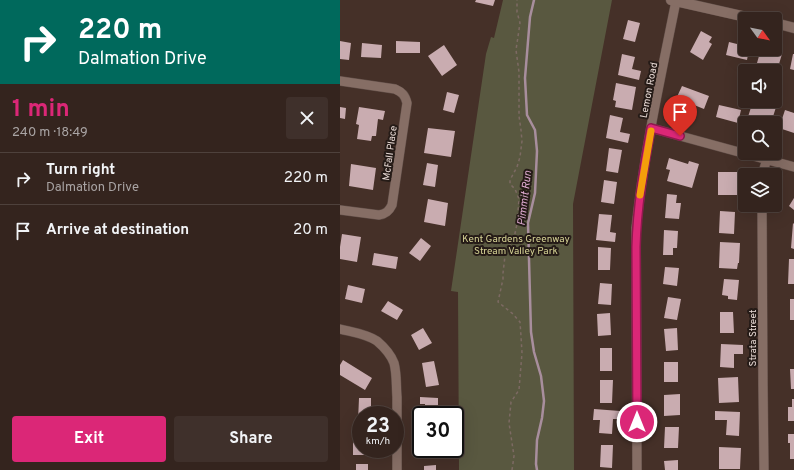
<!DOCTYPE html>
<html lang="en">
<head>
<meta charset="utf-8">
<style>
	body { margin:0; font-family:Overpass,sans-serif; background:#3f302b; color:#f1f3f6; height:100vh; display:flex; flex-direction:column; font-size:15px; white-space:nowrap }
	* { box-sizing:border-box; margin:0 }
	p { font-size:13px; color:#a9a4a4 }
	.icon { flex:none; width:22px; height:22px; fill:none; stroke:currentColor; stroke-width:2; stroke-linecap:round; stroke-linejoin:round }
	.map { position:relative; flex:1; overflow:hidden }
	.panel { display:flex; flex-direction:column; background:#34241e; width:340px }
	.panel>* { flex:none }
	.banner { background:#00695c; color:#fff; overflow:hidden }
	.needle { width:26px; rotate:123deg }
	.tools { position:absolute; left:398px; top:12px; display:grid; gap:8px }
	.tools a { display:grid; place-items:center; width:44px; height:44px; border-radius:4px; background:#34241e; box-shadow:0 4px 16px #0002,0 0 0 1px #4e413c; font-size:20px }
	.speed { position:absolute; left:12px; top:406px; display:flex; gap:8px; font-size:20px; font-weight:700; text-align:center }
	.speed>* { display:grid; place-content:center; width:52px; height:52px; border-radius:50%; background:#34241e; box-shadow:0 4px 16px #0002,0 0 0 1px #4e413c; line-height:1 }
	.speed small { font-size:10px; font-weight:400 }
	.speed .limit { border:2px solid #111; border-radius:6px; background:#fff; color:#111 }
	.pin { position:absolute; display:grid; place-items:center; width:34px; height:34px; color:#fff; margin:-41px -17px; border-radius:50% 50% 50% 0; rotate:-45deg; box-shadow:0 0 4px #0007 }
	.pin .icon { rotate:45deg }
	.me { position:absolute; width:44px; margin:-22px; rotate:0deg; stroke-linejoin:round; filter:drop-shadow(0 0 3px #0008) }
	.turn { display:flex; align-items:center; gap:14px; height:84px; padding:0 12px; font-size:18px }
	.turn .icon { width:52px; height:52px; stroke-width:2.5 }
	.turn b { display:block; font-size:28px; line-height:34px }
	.round { display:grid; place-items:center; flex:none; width:42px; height:42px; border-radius:4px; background:#3f302b }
	.overview { display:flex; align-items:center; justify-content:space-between; height:68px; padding:0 12px }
	h1 { font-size:24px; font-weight:700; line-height:30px; color:#db2777 }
	.action { display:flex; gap:8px; margin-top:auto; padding:8px 12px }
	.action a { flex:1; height:46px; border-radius:4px; background:#db2777; color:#fff; font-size:16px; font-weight:700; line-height:46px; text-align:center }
	.action a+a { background:#3f302b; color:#f1f3f6 }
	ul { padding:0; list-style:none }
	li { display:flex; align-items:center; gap:12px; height:52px; padding:0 12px; border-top:1px solid #4e413c }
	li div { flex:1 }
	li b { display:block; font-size:15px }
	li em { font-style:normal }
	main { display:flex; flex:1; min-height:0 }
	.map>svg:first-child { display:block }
	.green { fill:#595840 }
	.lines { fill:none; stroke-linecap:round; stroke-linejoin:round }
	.stream { stroke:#a88e9d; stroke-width:2.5 }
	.building { fill:#c9acb0 }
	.minor-casing { stroke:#604e48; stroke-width:10 }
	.secondary-casing { stroke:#604e48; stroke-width:11 }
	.path { stroke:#7d6a63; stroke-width:1.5; stroke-dasharray:3 3; stroke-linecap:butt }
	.minor { stroke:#866e65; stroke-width:9 }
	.secondary { stroke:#866e65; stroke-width:10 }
	.route-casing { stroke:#8e194d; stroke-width:10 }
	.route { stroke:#db2777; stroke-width:7 }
	.slow { stroke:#f59e0b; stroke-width:7 }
	.labels { text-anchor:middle; stroke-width:4; stroke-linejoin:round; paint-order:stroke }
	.street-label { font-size:10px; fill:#e8dad5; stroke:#251b17 }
	.park-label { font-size:10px; fill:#d7d496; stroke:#251b17 }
	.water-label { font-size:11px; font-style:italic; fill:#e0abd2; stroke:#251b17 }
</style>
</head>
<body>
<main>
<section class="panel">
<div class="banner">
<div class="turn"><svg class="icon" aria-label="right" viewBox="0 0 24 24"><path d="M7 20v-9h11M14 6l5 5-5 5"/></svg><div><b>220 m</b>Dalmation Drive</div></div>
</div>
<div class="overview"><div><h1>1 min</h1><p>240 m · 18:49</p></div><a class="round"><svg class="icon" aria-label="close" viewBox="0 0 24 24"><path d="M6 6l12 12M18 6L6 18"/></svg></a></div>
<ul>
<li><svg class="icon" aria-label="right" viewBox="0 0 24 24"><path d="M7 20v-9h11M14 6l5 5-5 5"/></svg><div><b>Turn right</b><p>Dalmation Drive</p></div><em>220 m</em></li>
<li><svg class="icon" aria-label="arrive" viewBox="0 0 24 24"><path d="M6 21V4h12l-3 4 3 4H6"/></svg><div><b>Arrive at destination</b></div><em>20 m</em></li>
</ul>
<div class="action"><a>Exit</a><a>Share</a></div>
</section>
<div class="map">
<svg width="454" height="470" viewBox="0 0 454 470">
	<rect width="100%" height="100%" fill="#453028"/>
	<path class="green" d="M163,0H272L233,204L234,470H119L118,292L111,291L146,54L151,37L154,38Z"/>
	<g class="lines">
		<path class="stream" d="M194,0L190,17L185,78L187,115L195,130L197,151L195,193L188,223L191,332L194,352L201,376L204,401L202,418L197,440L196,464L197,470"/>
	</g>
	<path class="building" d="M136,0H155L153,6L135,2Z
		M288,20L300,23L295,42L283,39Z
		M361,31L372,37L369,42L372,44L363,60L350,52Z
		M0,41L11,43L9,60L0,59Z
		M56,41L80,42V53H56Z
		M389,42L405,46V49H409L407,60L386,55Z
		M22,43L42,45L41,58L21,57Z
		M104,45L117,65L102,76L88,56Z
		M421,49L442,54L439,64L437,63L435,71L425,69L426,65L417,63Z
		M282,54L295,57L292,69L301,71L299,80L278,75Z
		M453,54H454V70L450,69Z
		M276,83L296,87L292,110L275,107L276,101L273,100Z
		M342,86L369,96L364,109L344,101V103L336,99Z
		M107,92L119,95L114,113L103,110Z
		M413,101H427L437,104L431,123H418L407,120Z
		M379,105L401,110L398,123L376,117Z
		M0,107L6,108L5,119L0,118Z
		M19,107L45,111L43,120L38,119L36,136H32L31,141L17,139L19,125L16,124Z
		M445,110L454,113V133L439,128Z
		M270,115L283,118L280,132L290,134L288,143L266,138Z
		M88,128L115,131L111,157L84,153Z
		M269,148L282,150L278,173L266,171Z
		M329,158L348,164L349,161L359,164L352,188L327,181L330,170L326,169Z
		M87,163L98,165L95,187L83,185Z
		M11,164L36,168L33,190L9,186Z
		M378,172H399V183H401V195H378Z
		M264,180L277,182L274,204L261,202Z
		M327,194L337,195L336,203H341L339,219L325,218Z
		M454,198V210L449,206Z
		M88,199L108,203L105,226L84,222Z
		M380,211L395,212L394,234L379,233Z
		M259,214L272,215L270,232L276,233L275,242L256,240Z
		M453,223L454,224V249L451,248Z
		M324,230L338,231L337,248H333V255H323Z
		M2,234L21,237L17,262L0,259V247Z
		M81,238L91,246L80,261L69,253Z
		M380,242L400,243L399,263H398L397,269L379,268Z
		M258,247L271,248L270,270H258Z
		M34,253L58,257L56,269L32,265Z
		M449,259H454V284H448Z
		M325,267L339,268L337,286L323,284Z
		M384,279L399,280L397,300L388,299V296L382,295Z
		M260,283L272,284L271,305L258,304Z
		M8,285L25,289L22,303L5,299Z
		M328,297L341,299L337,320L324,318Z
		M450,299H454V320H450Z
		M48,301L63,310L57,320L41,311Z
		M380,312H393L394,333H380Z
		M270,313L271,335L258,336L257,314Z
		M83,328L92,343L79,350L71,335Z
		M337,328L338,350L326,351L324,329Z
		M381,344L403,345V354H394V368L380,367Z
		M260,348H272V371H260Z
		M3,360L32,378L25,390L0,375V365Z
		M94,361L99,385L86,387L82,363Z
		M324,362H338V382H324Z
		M450,369H454V389H451Z
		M398,377L399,402L379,403L378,378Z
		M260,380H273L272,403H260Z
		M340,394V415L324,416V395Z
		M80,397L98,398V409H102V415H85V404H80Z
		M19,398H31V415H21V421H18Z
		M452,399H454V421H448V407H452Z
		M254,409L280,411V419H273L272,434L259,433L260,420H253Z
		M375,411L400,412L399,436L386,435L387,420H375Z
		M325,427H339L338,448H324Z
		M448,434H454V459H450V443H448Z
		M13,436H21V449H26V455H13Z
		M261,445H273L272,468L260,467Z
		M379,447L401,448L400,469H379Z
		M86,449H101L100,456L85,455Z
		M338,460V470H325L324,461Z
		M16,464H28V470H16Z
		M96,465V470H84V466Z"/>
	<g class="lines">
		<g class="minor-casing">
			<path id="minor" d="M0,81L55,89C62,92 65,95 67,103L52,205C49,211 46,214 39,215L0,210
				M311,128L454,167
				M422,175L427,159
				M422,205L423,386L424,470
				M0,329C12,332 27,334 37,341C44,347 51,355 54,363C57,374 56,386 57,397C57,421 57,446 57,470
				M297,470L296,228C304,152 321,76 336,1"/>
		</g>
		<g class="secondary-casing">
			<path id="secondary" d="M331,0L415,19
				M435,23L454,28"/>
		</g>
		<path class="path" d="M172,470L174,456L169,423L171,402L179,390L182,353L181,336L180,322L173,314L158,302L163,279V273L165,256L169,246L174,238L177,224L179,199L175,189L170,184V180L177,167L180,157L182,141L181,130L179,116V72L176,50L180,23L177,12V0"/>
		<use href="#minor" class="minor"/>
		<use href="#secondary" class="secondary"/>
	</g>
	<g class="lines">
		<g class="route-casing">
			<path id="route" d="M297,422L296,247C297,207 304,167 311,128L340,136"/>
		</g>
		<use href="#route" class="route"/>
		<path class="slow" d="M300,195L311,131"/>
	</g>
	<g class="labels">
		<g class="street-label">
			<text transform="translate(308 90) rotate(-79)" y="4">Lemon Road</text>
			<text transform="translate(49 153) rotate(-82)" y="4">McFall Place</text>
			<text transform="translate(412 338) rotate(-90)" y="4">Strata Street</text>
		</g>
		<g class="park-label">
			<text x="176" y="242">Kent Gardens Greenway<tspan x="176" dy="12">Stream Valley Park</tspan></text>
		</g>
		<g class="water-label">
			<text transform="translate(184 198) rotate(-83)" y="4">Pimmit Run</text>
		</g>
	</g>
</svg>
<div class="tools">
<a><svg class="needle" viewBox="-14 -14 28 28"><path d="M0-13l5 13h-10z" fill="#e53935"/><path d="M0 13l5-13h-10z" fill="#a9a4a4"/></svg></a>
<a><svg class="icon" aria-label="sound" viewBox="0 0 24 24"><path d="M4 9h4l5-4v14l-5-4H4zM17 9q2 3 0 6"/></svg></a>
<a><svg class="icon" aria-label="search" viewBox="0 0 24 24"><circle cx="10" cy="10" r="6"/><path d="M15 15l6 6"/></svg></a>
<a><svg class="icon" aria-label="layers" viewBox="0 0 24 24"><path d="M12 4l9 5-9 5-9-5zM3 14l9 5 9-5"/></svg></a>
</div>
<div class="speed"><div>23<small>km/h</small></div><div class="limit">30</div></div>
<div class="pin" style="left:340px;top:136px;background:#d93025"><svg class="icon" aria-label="arrive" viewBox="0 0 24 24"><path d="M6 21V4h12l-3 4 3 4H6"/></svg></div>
<svg class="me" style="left:297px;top:422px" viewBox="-20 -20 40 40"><circle r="17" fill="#db2777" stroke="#fff" stroke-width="3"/><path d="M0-11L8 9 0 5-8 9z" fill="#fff"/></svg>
</div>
</main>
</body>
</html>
